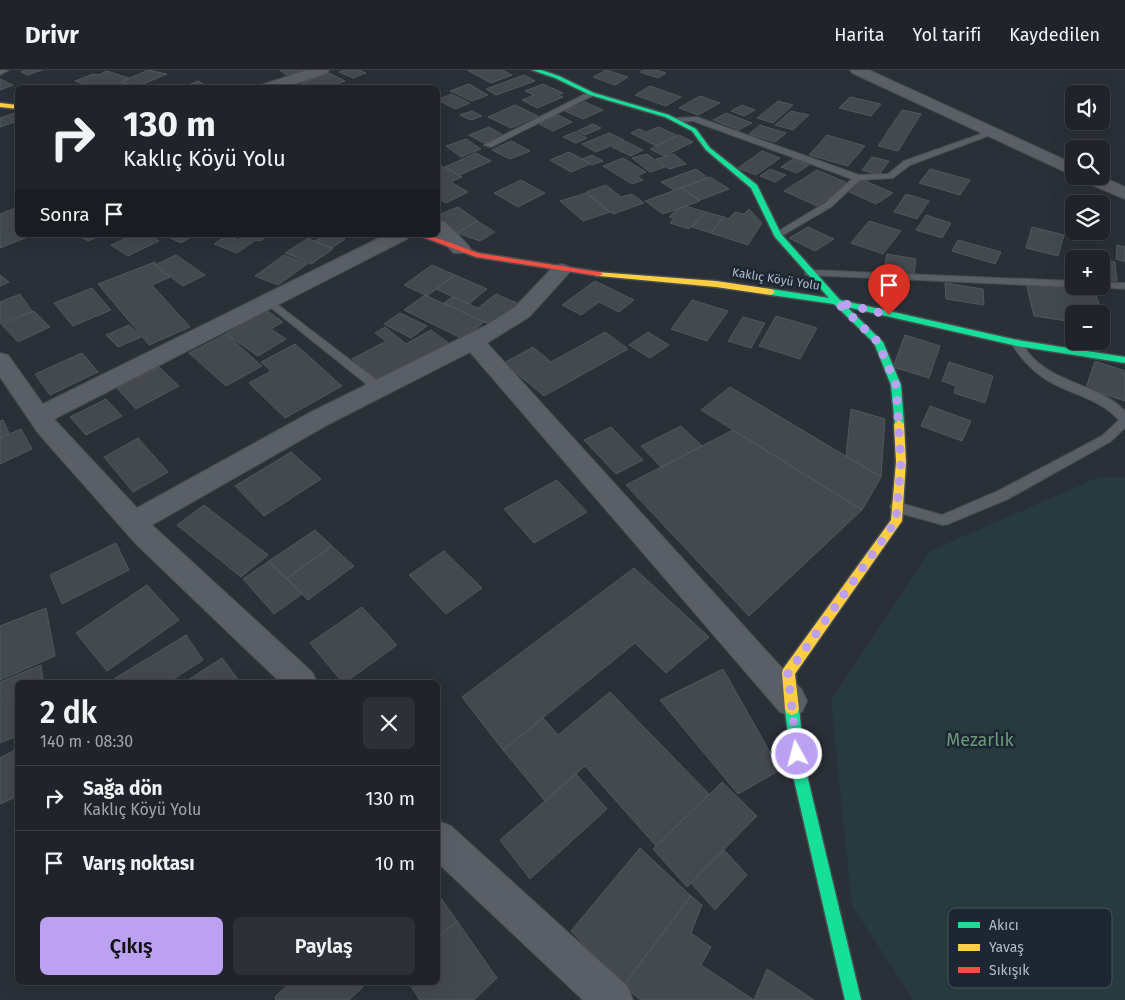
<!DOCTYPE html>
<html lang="tr">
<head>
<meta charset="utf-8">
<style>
	body { margin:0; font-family:"Fira Sans",sans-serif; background:#2d3036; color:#f1f3f6; height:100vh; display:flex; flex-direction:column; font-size:19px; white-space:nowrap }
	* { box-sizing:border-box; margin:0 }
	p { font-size:16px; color:#a2a4a8 }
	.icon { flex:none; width:28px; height:28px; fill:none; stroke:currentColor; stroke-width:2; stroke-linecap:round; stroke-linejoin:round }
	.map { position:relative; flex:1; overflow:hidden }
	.details { position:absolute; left:15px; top:610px; width:425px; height:305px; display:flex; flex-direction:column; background:#20242a; border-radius:8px; box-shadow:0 5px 20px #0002,0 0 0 1px #3d4147 }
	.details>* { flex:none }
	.top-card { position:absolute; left:15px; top:15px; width:425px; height:152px; border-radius:8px; box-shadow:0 5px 20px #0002,0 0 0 1px #3d4147; background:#20242a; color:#f1f3f6; overflow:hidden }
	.controls { position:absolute; left:1065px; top:15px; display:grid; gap:10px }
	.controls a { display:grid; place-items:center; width:45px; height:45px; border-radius:8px; background:#20242a; box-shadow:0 5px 20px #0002,0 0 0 1px #3d4147; font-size:25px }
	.pin { position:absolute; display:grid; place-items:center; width:42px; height:42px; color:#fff; margin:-51px -21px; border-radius:50% 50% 50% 0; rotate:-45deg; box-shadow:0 0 5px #0007 }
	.pin .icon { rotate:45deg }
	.me { position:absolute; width:55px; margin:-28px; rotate:353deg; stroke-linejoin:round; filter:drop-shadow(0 0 4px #0008) }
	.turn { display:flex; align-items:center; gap:18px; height:105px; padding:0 25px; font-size:22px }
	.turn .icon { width:65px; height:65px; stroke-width:2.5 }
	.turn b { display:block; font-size:35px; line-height:42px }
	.then { display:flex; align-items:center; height:48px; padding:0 25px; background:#0003; gap:10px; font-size:19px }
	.round { display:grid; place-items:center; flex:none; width:52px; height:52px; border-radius:8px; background:#2d3036 }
	.overview { display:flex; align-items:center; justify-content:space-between; height:85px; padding:0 25px }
	h1 { font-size:30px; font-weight:600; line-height:38px }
	.action { display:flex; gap:10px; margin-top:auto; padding:10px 25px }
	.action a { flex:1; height:58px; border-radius:8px; background:#bca0f2; color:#111; font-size:20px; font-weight:600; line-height:58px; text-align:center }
	.action a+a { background:#2d3036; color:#f1f3f6 }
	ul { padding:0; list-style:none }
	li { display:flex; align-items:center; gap:15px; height:65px; padding:0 25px; border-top:1px solid #3d4147 }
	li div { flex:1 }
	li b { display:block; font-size:19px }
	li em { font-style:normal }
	header { display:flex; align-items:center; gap:30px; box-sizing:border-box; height:70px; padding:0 25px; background:#20242a; border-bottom:1px solid #3d4147 }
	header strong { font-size:24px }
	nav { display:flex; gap:28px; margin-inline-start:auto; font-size:18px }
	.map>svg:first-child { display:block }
	.green { fill:#273a3e }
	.building { fill:#444950; stroke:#52575f }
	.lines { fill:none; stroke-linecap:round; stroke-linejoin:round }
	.lane-casing { stroke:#484c53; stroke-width:2 }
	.street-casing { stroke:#484c53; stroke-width:2 }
	.fast-casing { stroke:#484c53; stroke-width:3 }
	.slow-casing { stroke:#484c53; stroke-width:3 }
	.jam-casing { stroke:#484c53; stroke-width:3 }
	.lane { fill:#5a5e66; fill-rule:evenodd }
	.street { fill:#5a5e66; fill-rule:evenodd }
	.fast { fill:#16e098; fill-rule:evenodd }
	.slow { fill:#ffcf43; fill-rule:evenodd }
	.jam { fill:#f24e42; fill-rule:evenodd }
	.route { stroke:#bca0f2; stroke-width:9; stroke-dasharray:0 16.2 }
	.labels { text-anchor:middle; stroke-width:5; stroke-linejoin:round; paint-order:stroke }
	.far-street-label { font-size:12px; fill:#b4bcc9; stroke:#1d2633 }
	.near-park-label { font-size:18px; fill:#6b9a76; stroke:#1d2633 }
	.key { fill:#1d2633; stroke:#4a5360; stroke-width:1 }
	.key-label { font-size:14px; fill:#b4bcc9 }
</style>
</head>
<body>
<header>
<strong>Drivr</strong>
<nav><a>Harita</a><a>Yol tarifi</a><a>Kaydedilen</a></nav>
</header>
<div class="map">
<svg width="1125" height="930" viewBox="0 0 1125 930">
	<rect width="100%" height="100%" fill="#2a3038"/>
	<path class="green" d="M1125,407V930H914L852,836L831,630L930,481L1097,408Z"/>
	<path class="building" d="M25,0H42L28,5L21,2Z
		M148,0L167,4L136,17L121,12Z
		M280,0H306L286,5Z
		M344,0H359L366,3L353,8L339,2Z
		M467,0H502L512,5L491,13Z
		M606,0L628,7L615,15L593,7Z
		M644,0H656L666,3L658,8L640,2Z
		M107,1L129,8L121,12L125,14L117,18H94L75,11L93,4L98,5Z
		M329,3L345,11L327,18H310L301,13Z
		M524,5L535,11L496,25L486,19Z
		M0,9L13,15L0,20Z
		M198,11L211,18H181Z
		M469,14L488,25L472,31L450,21Z
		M543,14L563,23L558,25L563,27L537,38L522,30L534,25L525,21Z
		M650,16L681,27L666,36L635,25Z
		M451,24L470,33L455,39L438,30Z
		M700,26L720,33L698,45L679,38Z
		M850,27L881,34L871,46L839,38Z
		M778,31L793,35L773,53L757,48Z
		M585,32L603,40L583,49L565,41Z
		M515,35L538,46L511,58L488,47Z
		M742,35L755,40L744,46L731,41Z
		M902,40L921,44L898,81L878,76Z
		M472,41L482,46L471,50L460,45Z
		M791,41L809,45L793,60L775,55Z
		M18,42V51L0,57V48Z
		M726,43L752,53L739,60L713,50Z
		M558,45L572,52L553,61L539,54Z
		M593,54L601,58L585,65L577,61Z
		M760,55L786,63L775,72L749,64Z
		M489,57L503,65L484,73L469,65Z
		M659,57L678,66L656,76L631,63L639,59L646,62Z
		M575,62L587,68L576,73L563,67Z
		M609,63L624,70L596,82L582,74Z
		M679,65L693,72L664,86L650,79Z
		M827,65L865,76L848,96L809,85Z
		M466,69L481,79L461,87L446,76Z
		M511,71L530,81L510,89L492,80Z
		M625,71L643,80L631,86L612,77Z
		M762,81L780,88L756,105L738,98Z
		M569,82L582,89L590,94L571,102L550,90Z
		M476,83L491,91L460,105L445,97Z
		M647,84L654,89L665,97L650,102L632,88Z
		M674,84L686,94L669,99L656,89Z
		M592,85L603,91L592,95L582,89Z
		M872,87L889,91L879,105L862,100Z
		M623,88L646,102L637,106L643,110L632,114L603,96Z
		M793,89L809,95L797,103L781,97Z
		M441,96L462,107L451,112L468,122L446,133L438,128V97Z
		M696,99L708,108L674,120L661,112Z
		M770,99L786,105L775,112L760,106Z
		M930,99L970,110L960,125L919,113Z
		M817,100L850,114L817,136L784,121Z
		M710,107L729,119L700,130L681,118Z
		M521,110L545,123L518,137L494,123Z
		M863,110L893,123L876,134L847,121Z
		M606,115L621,127L632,124L644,133L613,144L586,122Z
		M681,118L700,131L663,144L645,131Z
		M586,123L610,142L583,151L560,131Z
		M906,124L929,131L917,149L894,142Z
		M685,136L706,142L689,159L670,153L674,148L669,147L676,140Z
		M18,137V165H33L0,178V144Z
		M458,137L478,151L457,163L438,148V145Z
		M749,139L762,153L748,175L711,163L724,147L728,149L735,142L744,144Z
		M706,142L724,147L711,163L692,157Z
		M926,145L951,153L942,168L916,160Z
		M477,151L495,162L480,171L457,163Z
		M869,151L901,161L883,184L851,173Z
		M808,157L834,169L815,181L789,168Z
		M1032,157L1064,165L1058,186L1026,178Z
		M78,165H102L88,171Z
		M132,165H150L159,171L128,186L111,175Z
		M164,165H195L181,173Z
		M227,165L238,170L245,165H269L260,171L256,170L237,183L214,174Z
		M323,165H334L345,169L332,178L315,171Z
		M308,168L314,171L333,179L311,194L285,183Z
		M958,170L1001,182L995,194L952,181Z
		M1117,175L1125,177V192L1116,189Z
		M887,184L916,189L914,206L884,200Z
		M1071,184L1097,189H1074V202Z
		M176,185L205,205L183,216L155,195Z
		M284,185L307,194L278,215L255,206Z
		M1101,190L1115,192L1117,211L1101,208Z
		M155,192V195L170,207L152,215L190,257L149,275L98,214Z
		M432,195L455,205L427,226L404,215Z
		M0,205L9,212L0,216Z
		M455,205L487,219L469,234L436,219Z
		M595,211L634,230L619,242L599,232L581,245L562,235Z
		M945,213L983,219L984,235L946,229Z
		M1026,213L1095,222L1107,256L1101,255V244H1074V252L1034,246Z
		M92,218L111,240L73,256L54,233Z
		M20,224L32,241L0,254V232Z
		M496,224L519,234L493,256L444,233L452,227L478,238Z
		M425,225L427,226L484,252L463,269L404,240Z
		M692,230L728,241L707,271L671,259Z
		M266,240L283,252L271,259L286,269L258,286L226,264Z
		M34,241L50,257L18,272L2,255Z
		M400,243L427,256L411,268L384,254Z
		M776,246L817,258L800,289L759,276Z
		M743,247L765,253L751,278L728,271Z
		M129,255L141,267L118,277L106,265Z
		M385,257L406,274L431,260L451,275L382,314L352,289L386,271L375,263Z
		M605,262L628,279L544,326L504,293L533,277L551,292Z
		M648,262L669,275L650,288L629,275Z
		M226,264L262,296L226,316L189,283Z
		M905,265L940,276L929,308L893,297Z
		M295,274L342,316L285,348L249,313L271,301L261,292Z
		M82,283L98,302L50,325L35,304Z
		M1095,291L1125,301V331L1086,318Z
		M949,292L993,306L985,333L954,323L956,316L942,311Z
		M159,297L179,316L136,339L117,318Z
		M730,317L881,407L862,440L701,340Z
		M106,329L122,346L86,365L70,347Z
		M930,336L971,351L962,371L921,356Z
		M851,339L885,349L881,407L846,386Z
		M3,350L9,363L0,367V351Z
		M681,356L702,376L661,397L641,376Z
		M611,357L643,390L616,404L584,370Z
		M21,359L32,379L0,394V368Z
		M733,360L862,440L749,546L626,415Z
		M138,368L168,402L133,422L104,387Z
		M291,382L321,409L264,446L235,416Z
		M557,410L587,442L534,473L504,439Z
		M204,435L268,485L241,507L177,455Z
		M315,460L332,476L286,509L269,491Z
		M116,473L129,500L62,534L50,505Z
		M332,476L354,496L308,530L287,508Z
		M444,481L482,518L446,544L409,505Z
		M269,491L302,524L274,544L243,509Z
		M634,498L709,567L666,603L635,573L503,680L462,627Z
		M147,515L179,550L107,601L76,563Z
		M362,537L397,575L346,612H342L310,573Z
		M46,538L55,586L0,610V556Z
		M186,565L203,590L169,612H109Z
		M222,588L240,612H185Z
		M41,595L43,612H18V666L0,673V612Z
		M723,599L780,700L738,724L660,630Z
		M610,622L709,724L656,776L585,696L545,731L503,680L543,648L558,665Z
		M17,679L18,726L0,734V688Z
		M576,704L607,739L530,809L500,770Z
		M722,712L757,746L687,817L653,779Z
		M640,778L691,826L623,916L571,861Z
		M724,780L747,805L715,840L691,813Z
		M438,824L457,851L438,868Z
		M691,826L702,835L691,863L711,877L701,895L754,930H641L623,916Z
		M457,851L497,908L474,930H420L408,912H438V868Z
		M767,899L814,930H754Z
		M291,912H360L363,917L349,930H276L275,927Z"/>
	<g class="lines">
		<g class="lane-casing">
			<path id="lane" d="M589,22L596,24L491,77L484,75Z
				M697,47L859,105L888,104L904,91L989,61L996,63L910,95L893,108L860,110L831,137L778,168L773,165L775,163L825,133L852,109L693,51L676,52L672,50L676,48Z
				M810,200L1074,211V216H1077L1074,217L806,205L805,203Z
				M1101,212L1125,213V219L1097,217L1101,216Z
				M269,228L383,315V321H375L265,233L264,231Z
				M1017,269L1021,270C1024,276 1027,282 1032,287C1058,314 1100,315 1125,341V358L1110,372L1008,429L948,454L943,455L892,441L890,437L892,433L897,432L942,445L998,421L1102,366L1119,350C1098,327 1070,325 1045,309C1030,299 1021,288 1011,273Z"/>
		</g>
		<g class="street-casing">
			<path id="street" d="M0,0H9L0,5Z
				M307,0H329L327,3L283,18H259L261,15Z
				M850,0H869L1074,94V106L852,3Z
				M1077,106H1101L1125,117V129L1080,110Z
				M438,150L445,152L468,175L471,179L468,183H454L436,165Z
				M385,165H410L407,169L54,349L137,438L311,342L485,256L515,237L554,196L561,194L568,196L571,200L568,204L529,247L487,273L802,620L807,631L802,642L791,646L780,642L470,282L329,354L152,455L312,602L317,612H280L137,475L38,363L0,307V283L8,285L43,334Z
				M438,751L451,756L627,916L633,930H583L438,793Z"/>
		</g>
		<g class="fast-casing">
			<path id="fast" d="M532,0H541L559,6L594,23L669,45L696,59L710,78L757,115L781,164L840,230L1017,270L1125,287V293L1017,276L847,237L883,272L901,315L904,354L899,358L895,356L891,315L874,273L834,234L771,225L767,222L771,219L829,228L775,167L751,118L706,80L692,61L665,47L590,25L555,8Z
				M792,633L797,635L799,639L806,701L861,930H845L792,701L785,639L787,635Z"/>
		</g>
		<g class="slow-casing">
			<path id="slow" d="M0,33L18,35V39L0,37Z
				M596,202L716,211L771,219L775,222L771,225L716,217L599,206H596Z
				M899,350L904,354L906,392L902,451L795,604L799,639L797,643L792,645L787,643L785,639L782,603L783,599L891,450L896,392L894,354Z"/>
		</g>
		<g class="jam-casing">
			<path id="jam" d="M418,165H429L478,183L599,202L603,204L599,206L476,187Z"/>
		</g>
		<use href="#lane" class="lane"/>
		<use href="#street" class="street"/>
		<use href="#fast" class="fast"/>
		<use href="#slow" class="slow"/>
		<use href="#jam" class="jam"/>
	</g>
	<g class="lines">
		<path class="route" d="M797,684L788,603L896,451L901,392L896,315L878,272L837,232L889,245"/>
	</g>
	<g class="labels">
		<g class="far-street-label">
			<text transform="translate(776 209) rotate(9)" y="4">Kaklıç Köyü Yolu</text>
		</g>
		<g class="near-park-label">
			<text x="980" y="676">Mezarlık</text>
		</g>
	</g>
	<rect x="948" y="838" width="164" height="80" rx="8" class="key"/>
	<rect x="958" y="852" width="22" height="6" fill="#16e098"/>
	<rect x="958" y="874" width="22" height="7" fill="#ffcf43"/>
	<rect x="958" y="897" width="22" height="6" fill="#f24e42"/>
	<g class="key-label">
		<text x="989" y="860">Akıcı</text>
		<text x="989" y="882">Yavaş</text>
		<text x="989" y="905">Sıkışık</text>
	</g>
</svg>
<div class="controls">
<a><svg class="icon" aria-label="sound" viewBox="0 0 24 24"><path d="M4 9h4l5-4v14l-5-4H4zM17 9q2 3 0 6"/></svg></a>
<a><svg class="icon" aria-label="search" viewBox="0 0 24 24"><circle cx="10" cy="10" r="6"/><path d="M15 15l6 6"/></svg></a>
<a><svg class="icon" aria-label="layers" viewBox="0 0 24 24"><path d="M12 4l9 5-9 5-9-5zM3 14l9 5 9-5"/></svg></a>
<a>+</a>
<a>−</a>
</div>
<div class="pin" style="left:889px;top:245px;background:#d93025"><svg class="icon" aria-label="arrive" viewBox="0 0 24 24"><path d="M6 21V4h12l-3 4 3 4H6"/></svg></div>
<svg class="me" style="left:797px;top:684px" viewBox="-20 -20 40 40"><circle r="17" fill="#bca0f2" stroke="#fff" stroke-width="3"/><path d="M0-11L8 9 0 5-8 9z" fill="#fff"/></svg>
<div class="top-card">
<div class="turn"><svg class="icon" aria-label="right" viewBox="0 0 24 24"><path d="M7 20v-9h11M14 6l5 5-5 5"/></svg><div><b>130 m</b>Kaklıç Köyü Yolu</div></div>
<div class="then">Sonra<svg class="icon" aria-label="arrive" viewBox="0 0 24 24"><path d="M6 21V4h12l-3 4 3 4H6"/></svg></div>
</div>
<section class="details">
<div class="overview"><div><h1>2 dk</h1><p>140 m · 08:30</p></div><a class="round"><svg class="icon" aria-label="close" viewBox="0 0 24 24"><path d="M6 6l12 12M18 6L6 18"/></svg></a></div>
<ul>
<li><svg class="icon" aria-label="right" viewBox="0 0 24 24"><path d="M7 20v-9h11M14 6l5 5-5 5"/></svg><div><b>Sağa dön</b><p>Kaklıç Köyü Yolu</p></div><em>130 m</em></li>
<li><svg class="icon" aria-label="arrive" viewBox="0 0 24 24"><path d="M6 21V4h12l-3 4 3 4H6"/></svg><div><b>Varış noktası</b></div><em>10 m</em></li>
</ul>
<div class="action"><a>Çıkış</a><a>Paylaş</a></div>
</section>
</div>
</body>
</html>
